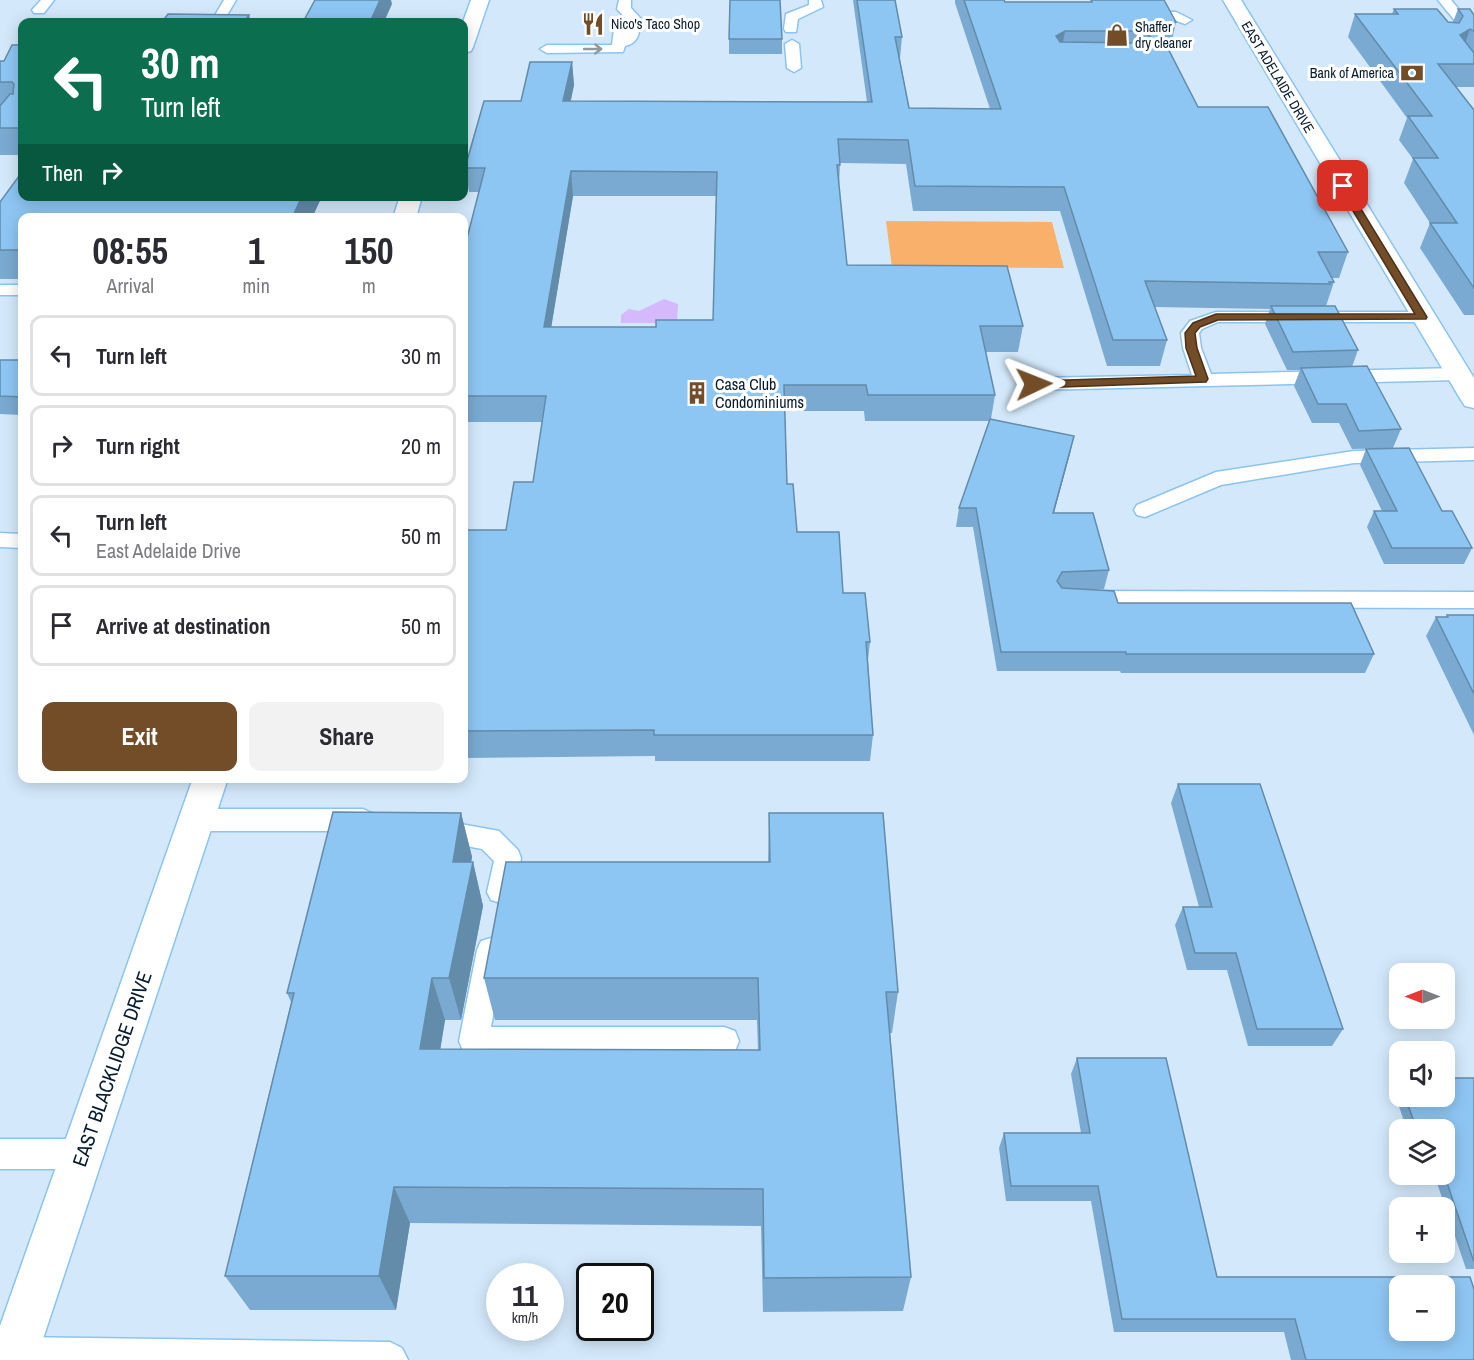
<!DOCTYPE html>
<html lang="en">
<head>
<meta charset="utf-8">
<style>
	body { margin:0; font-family:"Archivo Narrow",sans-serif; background:#f2f2f3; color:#2b2b33; height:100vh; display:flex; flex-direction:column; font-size:22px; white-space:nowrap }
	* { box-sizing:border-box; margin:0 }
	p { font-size:20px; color:#7c7c81 }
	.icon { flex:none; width:33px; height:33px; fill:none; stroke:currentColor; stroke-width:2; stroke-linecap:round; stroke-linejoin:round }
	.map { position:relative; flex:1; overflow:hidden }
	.details { position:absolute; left:18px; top:213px; width:450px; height:570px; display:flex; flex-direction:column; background:#fff; border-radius:12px; box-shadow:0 3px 15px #0003 }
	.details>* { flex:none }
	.hud { position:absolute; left:18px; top:18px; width:450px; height:183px; border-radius:12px; box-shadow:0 3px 15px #0003; background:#0b6e4f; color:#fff; overflow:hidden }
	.needle { width:39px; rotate:270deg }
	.tools { position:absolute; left:1389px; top:963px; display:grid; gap:12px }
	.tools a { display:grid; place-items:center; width:66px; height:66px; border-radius:12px; background:#fff; box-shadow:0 3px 15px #0003; font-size:30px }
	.speed { position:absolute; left:486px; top:1263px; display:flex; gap:12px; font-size:30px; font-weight:700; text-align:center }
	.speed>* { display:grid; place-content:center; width:78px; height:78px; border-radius:50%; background:#fff; box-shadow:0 3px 15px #0003; line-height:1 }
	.speed small { font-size:15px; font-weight:400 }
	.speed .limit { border:3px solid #111; border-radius:9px; background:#fff; color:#111 }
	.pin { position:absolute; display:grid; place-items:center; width:51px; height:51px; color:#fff; margin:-26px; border-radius:12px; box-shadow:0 3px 9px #0006 }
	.me { position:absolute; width:66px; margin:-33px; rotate:88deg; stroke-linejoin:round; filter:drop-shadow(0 0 4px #0008) }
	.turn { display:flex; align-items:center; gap:21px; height:126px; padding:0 24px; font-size:27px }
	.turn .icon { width:78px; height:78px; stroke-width:2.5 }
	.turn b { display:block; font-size:42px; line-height:51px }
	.then { display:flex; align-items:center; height:57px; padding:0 24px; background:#0003; gap:12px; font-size:22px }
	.eta { display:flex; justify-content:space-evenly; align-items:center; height:102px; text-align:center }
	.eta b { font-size:36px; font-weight:700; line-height:42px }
	.cta { display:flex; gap:12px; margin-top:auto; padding:12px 24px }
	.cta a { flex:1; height:69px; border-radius:12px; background:#724d28; color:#fff; font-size:24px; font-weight:700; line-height:69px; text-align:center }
	.cta a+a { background:#f2f2f3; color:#2b2b33 }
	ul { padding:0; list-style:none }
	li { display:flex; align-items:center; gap:18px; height:81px; margin:0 12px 9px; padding:0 12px; border:3px solid #e1e1e2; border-radius:12px }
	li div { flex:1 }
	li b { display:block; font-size:22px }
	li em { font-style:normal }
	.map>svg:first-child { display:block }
	.green { fill:#f9b06a }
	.water { fill:#d5b9fc }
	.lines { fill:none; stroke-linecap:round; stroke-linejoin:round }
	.lane-casing { stroke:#8cc3f0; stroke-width:3 }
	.street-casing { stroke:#8cc3f0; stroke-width:3 }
	.lane { fill:#fff; fill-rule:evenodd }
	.street { fill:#fff; fill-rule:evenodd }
	.wall { fill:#7aaad1; fill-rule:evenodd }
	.shaded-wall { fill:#638baa }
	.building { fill:#8ec6f3; stroke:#638baa; stroke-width:1.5; fill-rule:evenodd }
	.oneway { stroke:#8f99a0 }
	.route { fill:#724d28; stroke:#4a321a; stroke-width:1.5 }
	.labels { text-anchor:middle; stroke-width:6; stroke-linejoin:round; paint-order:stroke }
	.far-poi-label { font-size:14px; fill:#061c2c; stroke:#fff; text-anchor:start }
	.far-street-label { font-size:14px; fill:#061c2c; stroke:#fff }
	.poi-label { font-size:16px; fill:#061c2c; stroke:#fff; text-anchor:start }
	.near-street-label { font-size:20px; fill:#061c2c; stroke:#fff }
</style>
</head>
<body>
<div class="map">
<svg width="1474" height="1360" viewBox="0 0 1474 1360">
	<rect width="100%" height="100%" fill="#d3e9fb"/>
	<path class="green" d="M886,221L1052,222L1064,268L892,267Z"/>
	<path class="water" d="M664,299L678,304L677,323H621V315L629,309L639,311Z"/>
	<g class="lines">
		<g class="lane-casing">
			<path id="lane" d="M41,0H54L44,13H34L32,10Z
				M224,0H236L223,22H211Z
				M619,0H631V8L641,19C639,31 640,43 625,46L623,52L547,53L540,49L547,45H612L614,29L621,25L626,27L627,20L617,9Z
				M809,0H821L823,7L798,19L796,32H786L784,29L786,14L809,5Z
				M1438,0H1451L1474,27V39L1469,38Z
				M1156,12H1176L1192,20L1185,24L1174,20L1151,19L1149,16L1151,13Z
				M792,40L799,44L801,68L794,72L787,68L785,44Z
				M0,285H22V295H0Z
				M1216,312H1422L1428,313L1431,317L1428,321L1422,322H1218L1202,329L1199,333L1201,348L1211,374L1458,368L1465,370L1468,374L1465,378L1458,380L1034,390L1027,388L1024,384L1027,380L1034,378L1192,375L1183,348L1181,333L1190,321Z
				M1474,448V460L1354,463L1221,485L1145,517L1137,515L1134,510L1137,505L1216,472L1354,451Z
				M0,533L22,534V548L0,547Z
				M1083,591L1474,592V608L1083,607L1075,605L1072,599L1075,593Z
				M197,809H363L372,813L376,820L372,827L363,831H197L188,827L184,820L188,813Z
				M433,819L499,831L518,850L521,858L515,892L511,900L501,903L491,900L487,892L494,861L482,849L424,838L420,830L424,822Z
				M491,938L501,941L505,950L491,1027H724L735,1031L739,1041L735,1051L724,1055H474L463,1051L459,1041L477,950L481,941Z
				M0,1139H84L95,1143L100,1154L95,1165L84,1169H0Z
				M14,1337L390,1342L402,1348L408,1360H0L2,1342Z"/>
		</g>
		<g class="street-casing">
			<path id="street" d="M471,0H489L473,47L471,51L464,53L463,22Z
				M1223,0H1241L1474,378V408L1465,406L1461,400Z
				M400,196H422L416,218H393Z
				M193,778H228L36,1360H0V1326Z"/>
		</g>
		<use href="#lane" class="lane"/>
		<use href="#street" class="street"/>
	</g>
	<path class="wall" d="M853,0H895L902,37L900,59L909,108L990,109L955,3V0H1004L1005,2H1091V0L1176,22L1171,45H1167L1198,107L1348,252L1339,278H1332L1334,282L1326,306L1358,350L1352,367L1401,429L1393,448L1352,449L1339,423H1312L1294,386L1300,370H1287L1265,324L1270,309L1154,307L1167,340L1160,366H1107L1060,211H913L906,164L840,163L839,188L847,265L1023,326L1018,352H986L995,395L991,419L1074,436L1054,513L1109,570L1104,589L1088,590L1118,603L1374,654L1365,673H1121L1120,671H997L973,527H956L959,508L989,421H865L864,411H785L787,484L797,532L843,593L870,642L868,660L873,735L870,761H655V756L464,758V530H506L533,482L542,422H464V250L479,192H469L465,168L521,101L572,62L574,85L570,101L867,102ZM573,196H716L713,320L656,327H551Z
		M1394,9L1448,22H1453L1458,9L1474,15V87H1456L1474,110V315H1464L1420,248L1430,223L1404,183L1413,159L1399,140L1407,118L1348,37L1355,14H1392Z
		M729,39H782V54H729Z
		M22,45V155H0V61H4Z
		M22,196H322L312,218H22V279H0V202Z
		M0,360H22V415L0,414Z
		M1366,449L1442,511L1472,548L1464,564H1384L1367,527L1374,511H1382L1360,465Z
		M1447,615H1474V735L1426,636L1436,617H1446Z
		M1178,784L1343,1029L1332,1046H1248L1227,970H1187L1175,925L1183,907H1199L1171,803Z
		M461,813L472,857L471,862H473L483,906L461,1020H445L440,1049L758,1050L757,1020H495L484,978L768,862L769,813L898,992L892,1033H890L911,1277L903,1311L763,1312L761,1226L410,1223L396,1310H250L225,1276L291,1002L287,993Z
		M1077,1058L1217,1277L1474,1360H1291L1284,1332H1114L1091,1201H1006L999,1148L1004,1133H1081L1071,1074Z
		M1398,1078H1400V1096H1444L1474,1078V1269H1466L1434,1174H1444V1130H1407L1392,1086Z"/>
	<path class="shaded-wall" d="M380,0H391L392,4L384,22H370Z
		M249,15L251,22H244Z
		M1470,29L1462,52L1460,35Z
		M1065,31L1061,54L1056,36Z
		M572,62L574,85L566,125L563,101Z
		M571,171L573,196L547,353L544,327Z
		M302,196H322L312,218H292Z
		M1074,436L1070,454L1049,531L1053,513Z
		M461,813L472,857L464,902L473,862L483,906L461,1020L449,978L453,862Z
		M432,978L445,1020L434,1089L420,1049Z
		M394,1187L410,1223L396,1310L379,1276Z"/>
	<path class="building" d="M315,0H380L370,22H303Z
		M730,0H780L782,39H729Z
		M857,0H895L902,37H895L909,108L1001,109L964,0H1004L1005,2H1092L1091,0H1164L1176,22L1164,23L1169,32L1160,33L1198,107H1268L1348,252H1318L1334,282H1329L1330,284L1145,281L1167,340H1113L1064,187L915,186L908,140L838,139L840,165H837L847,265L1007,266L1023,326H980L995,395H868L866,385H784L787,484H793L797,532H839L843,593H865L870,642H866L873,735H654V730L464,731V530H506L514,482H533L546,396H464V250L485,168H465L484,101H521L530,62H572L563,101L872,102ZM1065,31H1143L1152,38L1143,43L1060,42L1056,36ZM571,171L717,172L713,320H656V327H544Z
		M1394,9H1437L1448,22L1459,23L1463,16L1458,9H1470L1474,15V31L1470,29L1460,35L1474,53V64H1438L1474,110V288L1430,223H1457L1413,158H1438L1408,116H1432L1355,14H1398Z
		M168,14L249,15L244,22H162Z
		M12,45H22V128H0V106L10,94H13L14,84L12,82H0V61H4Z
		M22,172V196H302L292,218H22V250H0V202Z
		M1271,306H1335L1358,350L1293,352Z
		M0,360H22V397L0,396Z
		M1367,366L1401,429L1359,431L1346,404H1318L1301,368Z
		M990,419L1074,436L1053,513H1093L1109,570L1062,572L1057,581L1062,588L1114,591L1118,603H1351L1374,654H1126V652H1001L976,508H959Z
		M1409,448L1442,511H1452L1472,548H1392L1374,511H1397L1366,449Z
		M1447,615H1474V694L1436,617H1448Z
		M1178,784H1260L1343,1029H1257L1236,953H1195L1183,907H1212Z
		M333,812L461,813L453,862H473L449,978H432L420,1049L760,1050L758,978H484L506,862H770L769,813H883L898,992H886L911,1277L764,1278L763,1189L394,1187L379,1276H225L294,993H287Z
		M1077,1058H1166L1217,1277H1470L1474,1289V1360H1306L1295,1319H1122L1098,1186H1011L1004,1133H1090ZM1400,1286H1444V1330H1400Z
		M1444,1078H1474V1262L1444,1174V1130H1428L1427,1125H1415L1405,1096H1444Z"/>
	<defs><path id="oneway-shaft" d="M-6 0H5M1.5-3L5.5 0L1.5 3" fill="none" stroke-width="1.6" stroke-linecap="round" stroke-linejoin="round" transform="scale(1.5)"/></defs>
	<use class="oneway" href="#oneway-shaft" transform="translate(593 49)"/>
	<path class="route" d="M1343,183L1347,186L1427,317L1426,319L1218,320L1200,327L1195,333L1197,348L1208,379L1206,382L1034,388L1028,384L1034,381L1196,376L1186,348L1185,333L1193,323L1216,314H1415L1338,186Z"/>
	<defs>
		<g id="restaurant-bare" transform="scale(1.8)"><path d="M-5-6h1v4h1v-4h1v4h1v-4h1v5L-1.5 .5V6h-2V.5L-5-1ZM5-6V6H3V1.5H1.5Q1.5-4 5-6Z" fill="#724d28" stroke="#fff" stroke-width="2.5" paint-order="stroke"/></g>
		<g id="shop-bare" transform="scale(1.8)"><path d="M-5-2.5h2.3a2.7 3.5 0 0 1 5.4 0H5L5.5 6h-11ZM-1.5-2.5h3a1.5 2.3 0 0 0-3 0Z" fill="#724d28" stroke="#fff" stroke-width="2.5" paint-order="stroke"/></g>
		<g id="bank-bare" transform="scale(1.8)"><path d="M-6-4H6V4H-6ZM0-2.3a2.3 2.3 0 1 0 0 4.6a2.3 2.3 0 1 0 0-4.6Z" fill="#724d28" stroke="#fff" stroke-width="2.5" paint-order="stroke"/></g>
		<g id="building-bare" transform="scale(1.8)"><path d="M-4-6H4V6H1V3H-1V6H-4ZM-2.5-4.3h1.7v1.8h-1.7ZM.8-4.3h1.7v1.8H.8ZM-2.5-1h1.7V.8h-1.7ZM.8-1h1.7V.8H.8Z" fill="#724d28" stroke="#fff" stroke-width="2.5" paint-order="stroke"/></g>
	</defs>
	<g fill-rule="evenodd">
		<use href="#restaurant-bare" x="593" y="24"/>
		<use href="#shop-bare" x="1117" y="35"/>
		<use href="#bank-bare" x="1412" y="73"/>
		<use href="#building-bare" x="697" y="393"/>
	</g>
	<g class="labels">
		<g class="far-poi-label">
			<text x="611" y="29">Nico's Taco Shop</text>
			<text x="1135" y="32">Shaffer<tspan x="1135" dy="16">dry cleaner</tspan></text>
			<text x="1394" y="78" text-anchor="end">Bank of America</text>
		</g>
		<g class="far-street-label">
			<text transform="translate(1278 77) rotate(59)" y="5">EAST ADELAIDE DRIVE</text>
		</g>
		<g class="poi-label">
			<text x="715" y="390">Casa Club<tspan x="715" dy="18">Condominiums</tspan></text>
		</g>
		<g class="near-street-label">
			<text transform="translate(112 1069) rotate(-71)" y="7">EAST BLACKLIDGE DRIVE</text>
		</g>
	</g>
</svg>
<div class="tools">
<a><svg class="needle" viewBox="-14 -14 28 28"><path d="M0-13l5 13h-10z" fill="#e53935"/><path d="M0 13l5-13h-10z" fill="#7c7c81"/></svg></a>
<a><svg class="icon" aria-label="sound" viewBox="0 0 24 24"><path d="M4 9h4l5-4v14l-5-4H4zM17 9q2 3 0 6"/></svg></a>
<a><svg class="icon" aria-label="layers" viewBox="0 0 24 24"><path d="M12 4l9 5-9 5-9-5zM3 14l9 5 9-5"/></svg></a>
<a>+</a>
<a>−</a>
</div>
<div class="speed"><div>11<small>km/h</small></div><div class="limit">20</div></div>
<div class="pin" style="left:1343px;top:186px;background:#d93025"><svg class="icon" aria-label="arrive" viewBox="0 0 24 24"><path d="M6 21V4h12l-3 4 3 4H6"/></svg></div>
<svg class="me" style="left:1034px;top:384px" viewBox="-20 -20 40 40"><path d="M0-17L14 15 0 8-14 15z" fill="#724d28" stroke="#fff" stroke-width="4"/></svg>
<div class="hud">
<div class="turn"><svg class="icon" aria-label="left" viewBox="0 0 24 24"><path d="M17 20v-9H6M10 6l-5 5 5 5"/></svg><div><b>30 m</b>Turn left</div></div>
<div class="then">Then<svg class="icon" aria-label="right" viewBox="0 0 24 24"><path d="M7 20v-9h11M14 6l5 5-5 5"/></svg></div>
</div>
<section class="details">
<div class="eta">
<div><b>08:55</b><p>Arrival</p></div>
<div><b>1</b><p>min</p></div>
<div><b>150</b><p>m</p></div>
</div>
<ul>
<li><svg class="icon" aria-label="left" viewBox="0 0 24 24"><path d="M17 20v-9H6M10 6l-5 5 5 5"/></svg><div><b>Turn left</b></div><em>30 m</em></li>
<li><svg class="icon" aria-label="right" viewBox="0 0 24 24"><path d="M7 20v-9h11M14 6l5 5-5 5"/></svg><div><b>Turn right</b></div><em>20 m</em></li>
<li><svg class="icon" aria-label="left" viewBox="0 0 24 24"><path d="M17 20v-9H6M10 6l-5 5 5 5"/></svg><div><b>Turn left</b><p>East Adelaide Drive</p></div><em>50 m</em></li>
<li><svg class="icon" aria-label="arrive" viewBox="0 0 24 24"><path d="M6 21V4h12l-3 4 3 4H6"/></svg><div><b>Arrive at destination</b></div><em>50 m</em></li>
</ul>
<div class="cta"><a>Exit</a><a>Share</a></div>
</section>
</div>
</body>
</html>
